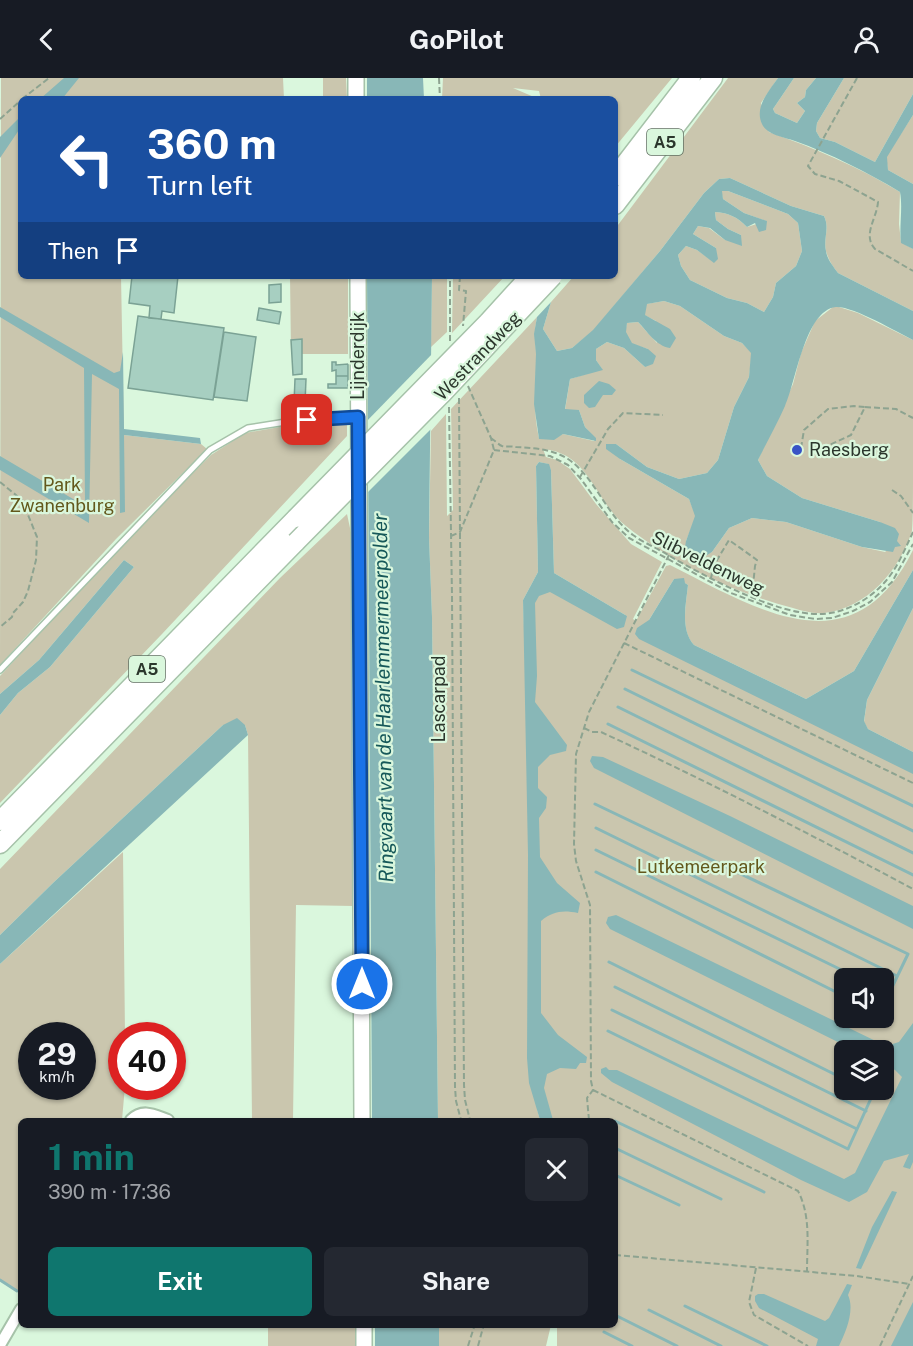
<!DOCTYPE html>
<html lang="en">
<head>
<meta charset="utf-8">
<style>
	body { margin:0; font-family:"Public Sans",sans-serif; background:#242831; color:#f1f3f6; height:100vh; display:flex; flex-direction:column; font-size:22px; white-space:nowrap }
	* { box-sizing:border-box; margin:0 }
	p { font-size:20px; color:#9ea1a6 }
	.icon { flex:none; width:33px; height:33px; fill:none; stroke:currentColor; stroke-width:2; stroke-linecap:round; stroke-linejoin:round }
	.map { position:relative; flex:1; overflow:hidden }
	.panel { position:absolute; left:18px; top:1040px; width:600px; height:210px; display:flex; flex-direction:column; background:#171b24; border-radius:9px; box-shadow:0 2px 4px #0004 }
	.panel>* { flex:none }
	.banner { position:absolute; left:18px; top:18px; width:600px; height:183px; border-radius:9px; box-shadow:0 2px 4px #0004; background:#1a4fa0; color:#fff; overflow:hidden }
	.fabs { position:absolute; left:834px; top:890px; display:grid; gap:12px }
	.fabs a { display:grid; place-items:center; width:60px; height:60px; border-radius:9px; background:#171b24; box-shadow:0 2px 4px #0004; font-size:30px }
	.speed { position:absolute; left:18px; top:944px; display:flex; gap:12px; font-size:30px; font-weight:700; text-align:center }
	.speed>* { display:grid; place-content:center; width:78px; height:78px; border-radius:50%; background:#171b24; box-shadow:0 2px 4px #0004; line-height:1 }
	.speed small { font-size:15px; font-weight:400 }
	.speed .limit { border:9px solid #d22; background:#fff; color:#111 }
	.pin { position:absolute; display:grid; place-items:center; width:51px; height:51px; color:#fff; margin:-26px; border-radius:12px; box-shadow:0 3px 9px #0006 }
	.me { position:absolute; width:66px; margin:-33px; rotate:0deg; stroke-linejoin:round; filter:drop-shadow(0 0 4px #0008) }
	.turn { display:flex; align-items:center; gap:21px; height:126px; padding:0 30px; font-size:27px }
	.turn .icon { width:78px; height:78px; stroke-width:2.5 }
	.turn b { display:block; font-size:42px; line-height:51px }
	.then { display:flex; align-items:center; height:57px; padding:0 30px; background:#0003; gap:12px; font-size:22px }
	.round { display:grid; place-items:center; flex:none; width:63px; height:63px; border-radius:9px; background:#242831 }
	.head { display:flex; align-items:center; justify-content:space-between; height:102px; padding:0 30px }
	h1 { font-size:36px; font-weight:700; line-height:45px; color:#0f766e }
	.button { display:flex; gap:12px; margin-top:auto; padding:12px 30px }
	.button a { flex:1; height:69px; border-radius:9px; background:#0f766e; color:#fff; font-size:24px; font-weight:700; line-height:69px; text-align:center }
	.button a+a { background:#242831; color:#f1f3f6 }
	header { display:flex; justify-content:space-between; align-items:center; height:78px; padding:0 30px; background:#171b24; font-size:27px; font-weight:700 }
	.map>svg:first-child { display:block }
	.green { fill:#cac6ae; fill-rule:evenodd }
	.water { fill:#88b7b7; fill-rule:evenodd }
	.pier { fill:#daf7dd }
	.lines { fill:none; stroke-linecap:round; stroke-linejoin:round }
	.stream { stroke:#88b7b7; stroke-width:3 }
	.building { fill:#a7cfc1; stroke:#7ba295; stroke-width:1.5 }
	.lane-casing { stroke:#a6c2a9; stroke-width:8 }
	.street-casing { stroke:#a6c2a9; stroke-width:14 }
	.secondary-casing { stroke:#a6c2a9; stroke-width:18 }
	.highway-casing { stroke:#a6c2a9; stroke-width:21 }
	.path { stroke:#8da390; stroke-width:2; stroke-dasharray:6 3; stroke-linecap:butt }
	.lane { stroke:#fff; stroke-width:5 }
	.street { stroke:#fff; stroke-width:10 }
	.secondary { stroke:#fff; stroke-width:15 }
	.highway { stroke:#fff; stroke-width:18 }
	.highway-bridge-casing { stroke:#a6c2a9; stroke-width:21; stroke-linecap:butt }
	.highway-bridge { stroke:#fff; stroke-width:18 }
	.route-casing { stroke:#114b97; stroke-width:15 }
	.route { stroke:#1a73e8; stroke-width:10 }
	.poi-dot { fill:#3854c6; stroke:#daf7dd; stroke-width:2 }
	.labels { text-anchor:middle; stroke-width:4.5; stroke-linejoin:round; paint-order:stroke }
	.shield { fill:#daf7dd; stroke:#607061; stroke-width:1.5 }
	.shield-label { font-size:16px; font-weight:bold; fill:#2b362c }
	.street-label { font-size:18px; fill:#2b362c; stroke:#daf7dd }
	.poi-label { font-size:18px; fill:#2b362c; stroke:#daf7dd; text-anchor:start }
	.park-label { font-size:18px; fill:#63581c; stroke:#daf7dd }
	.water-label { font-size:20px; font-style:italic; fill:#165859; stroke:#daf7dd }
</style>
</head>
<body>
<header><svg class="icon" aria-label="back" viewBox="0 0 24 24"><path d="M15 5l-7 7 7 7"/></svg>GoPilot<svg class="icon" aria-label="person" viewBox="0 0 24 24"><circle cx="12" cy="8" r="4"/><path d="M4 21q1-7 8-7t8 7"/></svg></header>
<div class="map">
<svg width="913" height="1268" viewBox="0 0 913 1268">
	<rect width="100%" height="100%" fill="#daf7dd"/>
	<path class="green" d="M1,0H283L284,21H21V198H121L124,357L201,366L207,371L116,461L0,587Z
		M323,0H346L347,21H323Z
		M443,0H672L615,69V21H541L539,13L513,10L534,19L535,21H442Z
		M728,0H778L761,25L769,54C814,70 859,89 900,114L899,146L901,164L913,171V233L838,195C833,189 828,181 826,173C823,161 830,150 824,138L791,128L730,100L719,101L704,115L660,173L593,253L572,270L557,273L543,251L551,224L574,198H615V151Z
		M794,0H816L806,12L805,19L797,25L805,33L797,45L775,35L773,31Z
		M844,0H913V16L875,84L835,64L820,60L816,53L817,45Z
		M913,37V106L888,92L886,79Z
		M721,113H728L788,136L798,145L802,173L796,188L776,205L773,219L764,234L747,225L727,220L690,202L681,188L678,177L686,168L697,172L714,184L716,170L693,156L698,148L709,150L725,162L741,157L728,151L716,142L715,134C729,135 737,139 747,149L766,143L744,135L723,121Z
		M290,198H348V276H294L291,273Z
		M432,198H447V254L431,269Z
		M453,198H505L452,255Z
		M664,223L680,228L724,258L742,265L752,275L749,299L734,329L718,382L707,395L679,401L647,389L616,366L620,381L689,421L696,438L686,463L689,478L695,480L712,474L729,450L752,440L786,444L862,469L885,474L897,463L880,444L802,420L767,398L758,382L793,306L801,275L815,243L833,229H839L858,235L913,262C913,309 913,356 913,403C913,416 913,441 912,453C899,493 867,530 824,535C813,536 803,533 793,530C734,515 674,486 626,448C594,423 590,375 543,371L546,379L557,382L570,391L596,426L631,466L662,484L633,541L636,543L666,488L670,487C759,532 853,593 913,472V492L854,593L806,621L694,567C680,552 686,526 688,507L679,501H674L649,542L913,691V1241L900,1268H557V1247L615,1246V1042H544L537,1031L540,1042H438L432,539L429,459L431,353L446,336L447,438L453,432L451,331L537,239C534,254 536,262 536,276C537,305 532,332 539,360L557,359L563,356L594,363L595,360L585,349L579,332H565L570,301L602,291L596,282V271L607,264L624,270L645,289L648,271L632,266L625,254L627,245L638,244L657,265L656,243L644,237L646,226ZM539,384L548,386L551,392L554,495L627,538L540,508L524,548L523,522L538,494L536,388ZM844,900H884V939H844ZM844,972H884V1011H844Z
		M347,344V358L162,556L0,725V637L18,615L50,589L134,489L124,482L39,582L0,616V598L120,468L211,377L245,355L291,347Z
		M347,436L353,464L354,828L296,827L293,1042H252L248,657L245,647H223L54,804L0,857V791L280,500Z
		M913,530V674L868,651L864,644L867,622Z
		M123,774L125,957H122V1008H125L122,1042H21V1211L19,1214L0,1202V886ZM32,957H82V1008H32Z
		M268,1247H356V1268H268Z
		M439,1247H551L546,1268H439Z"/>
	<path class="water" d="M64,0H79L62,21H40Z
		M367,0H423L424,21H367Z
		M778,0H794L773,31L775,35L797,45L805,33L797,25L805,19L806,12L816,0H844L817,45L816,53L820,60L835,64L875,84L913,16V37L887,79L888,92L913,106V171L901,165C899,148 903,130 900,114C867,94 831,76 795,63C784,59 767,57 762,46C754,29 769,13 778,0Z
		M21,38V49L0,80V59Z
		M730,100L791,128L824,138C830,150 823,161 826,173C827,181 833,188 838,195L913,233V262C897,254 853,228 836,229C805,232 796,304 785,328C777,346 767,364 758,382L767,398L802,420L880,444L895,450L899,456L897,463L901,468L895,469L893,474L862,469L786,444L752,440L729,450L712,474L702,480H695L691,483L689,478L684,475L686,463L695,438L689,421L620,381L606,371V366H616L647,389L679,401L707,395L718,382L734,329L749,299L751,275L742,265L724,258L680,228L664,223L647,226L645,237L670,251L676,260L670,270C656,268 647,253 638,244L627,245L626,254L632,265L648,271L656,278L653,286L645,289L624,270L607,264L596,271V282L603,292L570,301L565,331L579,332L585,349L596,360V363L563,356L554,362L539,361L534,326L536,276L534,256L537,239L551,224L543,251L557,273L572,270L593,252L660,173L704,115L719,101ZM722,113H728L788,136L798,145L802,173L796,188L776,205L773,219L764,234L747,225L727,220L690,202L681,188L678,177L686,168L697,172L714,185L718,181L716,170L693,156L698,148L710,150L725,162L742,168L741,157L728,151L716,142L715,134C729,135 737,139 747,149L755,145L759,154L766,152L767,143L744,135L723,121Z
		M367,198H432L429,459L432,539L438,1042H372Z
		M0,229L114,295L120,293L123,274L124,351L200,360L201,366L124,357L125,434L120,435L119,311L92,296L89,445L0,392V378L85,428L84,290L0,239Z
		M599,303L609,306L616,312L612,317H603L595,329L589,330L584,325V317Z
		M539,384L549,386L551,392L554,495L627,538L624,549L617,551L550,514L539,518L535,525L537,598L535,624L567,667L566,673L550,677L538,689V710L547,719L546,730L539,740L540,779L557,805L580,825L578,835C563,832 553,833 541,843V935L558,957L587,979L586,985H580L576,991L560,990L547,996L544,1010L553,1042H540L529,1005L527,980L528,777L523,522L538,494L536,388Z
		M124,482L134,489L50,589L18,615L0,637V616L39,582Z
		M913,492V530L867,622L864,643L868,651L913,674V696L639,561L635,556L637,550L649,542L674,501L684,500L685,505L688,507C686,526 680,551 694,567L806,621L854,593Z
		M237,640L245,647L248,657L0,886V857L54,804L223,647Z
		M592,678L603,679L730,738L913,828V851L594,690L590,683Z
		M616,837L886,968L899,964L913,945V1084L910,1091L903,1089L909,1076L884,1083L867,1114L849,1124L801,1102L612,1004L601,995V991L606,989L609,992H617L844,1101L855,1095L902,999L895,992L884,986V972H854L610,851L606,845L608,839Z
		M892,1113L897,1114L861,1191L856,1190L872,1149Z
		M847,1206L852,1207L848,1217C855,1232 846,1254 839,1268H816L818,1261L759,1230L755,1223V1218L758,1216H764L825,1243L829,1240Z
		M913,1224V1268H891Z
		M375,1247H439V1268H375Z"/>
	<path class="pier" d="M434,274V348L364,418V346Z"/>
	<g class="lines">
		<path class="stream" d="M632,592L913,728
			M625,611L913,753
			M618,629L913,775
			M608,646L913,797
			M595,726L908,876L884,926
			M596,750L897,898
			M596,772L858,900
			M596,794L844,918
			M609,884L844,1001
			M615,909L866,1033
			M612,932L857,1051
			M608,953L848,1071L873,1016L864,1011
			M615,1043L764,1114
			M615,1070L721,1121
			M615,1097L679,1127
			M0,1202L17,1213
			M685,1228L767,1268
			M649,1232L721,1268
			M615,1237L677,1268
			M604,1254L632,1268"/>
	</g>
	<path class="building" d="M132,198H178L174,235L162,233L161,241L149,240L150,228L129,225Z
		M281,206V224L269,225V207Z
		M259,230L281,234L279,246L257,242Z
		M138,238L224,250L213,322L128,310Z
		M224,254L256,259L247,323L214,319Z
		M302,261V296L293,297L291,262Z
		M332,284H336V287L348,286V298H336V292L332,293Z
		M336,298H348V310H328V306H336Z
		M295,301H306L305,325H294Z"/>
	<g class="lines">
		<g class="lane-casing">
			<path id="lane" d="M0,592L210,372L248,350L286,344L356,339"/>
		</g>
		<g class="street-casing">
			<path id="street" d="M131,1042C143,1030 154,1037 168,1042
				M0,1267L21,1231"/>
		</g>
		<g class="secondary-casing">
			<path id="secondary" d="M356,0V21
				M358,198L362,1042
				M364,1246V1268"/>
		</g>
		<g class="highway-casing">
			<path id="highway" d="M615,99L691,0
				M615,127L713,0
				M0,743L296,440
				M0,766L296,464"/>
		</g>
		<path class="path" d="M439,0L440,21
			M857,0L808,88L815,96L839,103L878,124C877,140 862,157 875,171L913,193
			M22,21L49,0
			M0,41L21,22
			M460,198L459,212L466,213L463,248
			M450,263V198
			M459,320L464,1007L465,1022L470,1042
			M449,329L452,518L455,1009L456,1023L461,1042
			M865,329L896,331L913,340
			M491,360C494,362 499,367 502,368C506,369 512,368 516,369C534,370 552,371 568,381C596,400 605,436 633,457C644,465 657,470 668,477C706,499 776,537 820,536C843,536 869,522 884,505C897,491 905,471 913,454
			M801,370L804,352L828,331L854,328L865,329L851,357L823,370
			M494,372L550,378L568,387L581,401L612,444L629,460L731,515L790,537L815,541L832,540L853,533L870,524L892,504L913,466
			M580,399L608,351L623,335L663,337
			M0,404L22,422L37,459L36,482L28,513L23,524L13,535L12,539L0,549
			M892,412L901,418L913,435
			M451,458L460,454L494,372L491,360L468,308
			M711,500L714,487L729,462L757,482L755,488L752,518
			M624,565L913,705
			M584,650L592,654H601C707,703 810,756 913,811
			M593,1012L798,1113C811,1138 807,1166 807,1194
			M589,1042L587,1020L593,1012L591,1003L590,827L576,783L574,766L576,676L589,634L669,477
			M615,1177L857,1198L909,1206
			M756,1190L749,1224L754,1237L808,1268
			M468,1268L475,1246
			M478,1268L484,1246
			M880,1268L913,1198"/>
		<use href="#lane" class="lane"/>
		<use href="#street" class="street"/>
		<use href="#secondary" class="secondary"/>
		<use href="#highway" class="highway"/>
		<g class="highway-bridge-casing">
			<path id="highway-bridge" d="M296,440L488,244L530,198
				M296,464L441,317L553,198"/>
		</g>
		<use href="#highway-bridge" class="highway-bridge"/>
	</g>
	<g class="lines">
		<g class="route-casing">
			<path id="route" d="M307,342L358,339L362,906"/>
		</g>
		<use href="#route" class="route"/>
	</g>
	<circle class="poi-dot" cx="797" cy="372" r="6"/>
	<g class="labels">
		<g class="shield">
			<rect x="647" y="51" width="36" height="26" rx="4.5"/>
			<rect x="129" y="578" width="36" height="26" rx="4.5"/>
		</g>
		<g class="shield-label">
			<text x="665" y="70">A5</text>
			<text x="147" y="597">A5</text>
		</g>
		<g class="street-label">
			<text transform="translate(358 278) rotate(-90)" y="6">Lijnderdijk</text>
			<text transform="translate(478 278) rotate(-46)" y="6">Westrandweg</text>
			<text transform="translate(708 485) rotate(26)" y="6">Slibveldenweg</text>
			<text transform="translate(439 621) rotate(-90)" y="6">Lascarpad</text>
		</g>
		<g class="poi-label">
			<text x="809" y="378">Raesberg</text>
		</g>
		<g class="park-label">
			<text x="62" y="413">Park<tspan x="62" dy="21">Zwanenburg</tspan></text>
			<text x="701" y="795">Lutkemeerpark</text>
		</g>
		<g class="water-label">
			<text transform="translate(383 620) rotate(-91)" y="7">Ringvaart van de Haarlemmermeerpolder</text>
		</g>
	</g>
</svg>
<div class="fabs">
<a><svg class="icon" aria-label="sound" viewBox="0 0 24 24"><path d="M4 9h4l5-4v14l-5-4H4zM17 9q2 3 0 6"/></svg></a>
<a><svg class="icon" aria-label="layers" viewBox="0 0 24 24"><path d="M12 4l9 5-9 5-9-5zM3 14l9 5 9-5"/></svg></a>
</div>
<div class="speed"><div>29<small>km/h</small></div><div class="limit">40</div></div>
<div class="pin" style="left:307px;top:342px;background:#d93025"><svg class="icon" aria-label="arrive" viewBox="0 0 24 24"><path d="M6 21V4h12l-3 4 3 4H6"/></svg></div>
<svg class="me" style="left:362px;top:906px" viewBox="-20 -20 40 40"><circle r="17" fill="#1a73e8" stroke="#fff" stroke-width="3"/><path d="M0-11L8 9 0 5-8 9z" fill="#fff"/></svg>
<div class="banner">
<div class="turn"><svg class="icon" aria-label="left" viewBox="0 0 24 24"><path d="M17 20v-9H6M10 6l-5 5 5 5"/></svg><div><b>360 m</b>Turn left</div></div>
<div class="then">Then<svg class="icon" aria-label="arrive" viewBox="0 0 24 24"><path d="M6 21V4h12l-3 4 3 4H6"/></svg></div>
</div>
<section class="panel">
<div class="head"><div><h1>1 min</h1><p>390 m · 17:36</p></div><a class="round"><svg class="icon" aria-label="close" viewBox="0 0 24 24"><path d="M6 6l12 12M18 6L6 18"/></svg></a></div>
<div class="button"><a>Exit</a><a>Share</a></div>
</section>
</div>
</body>
</html>
